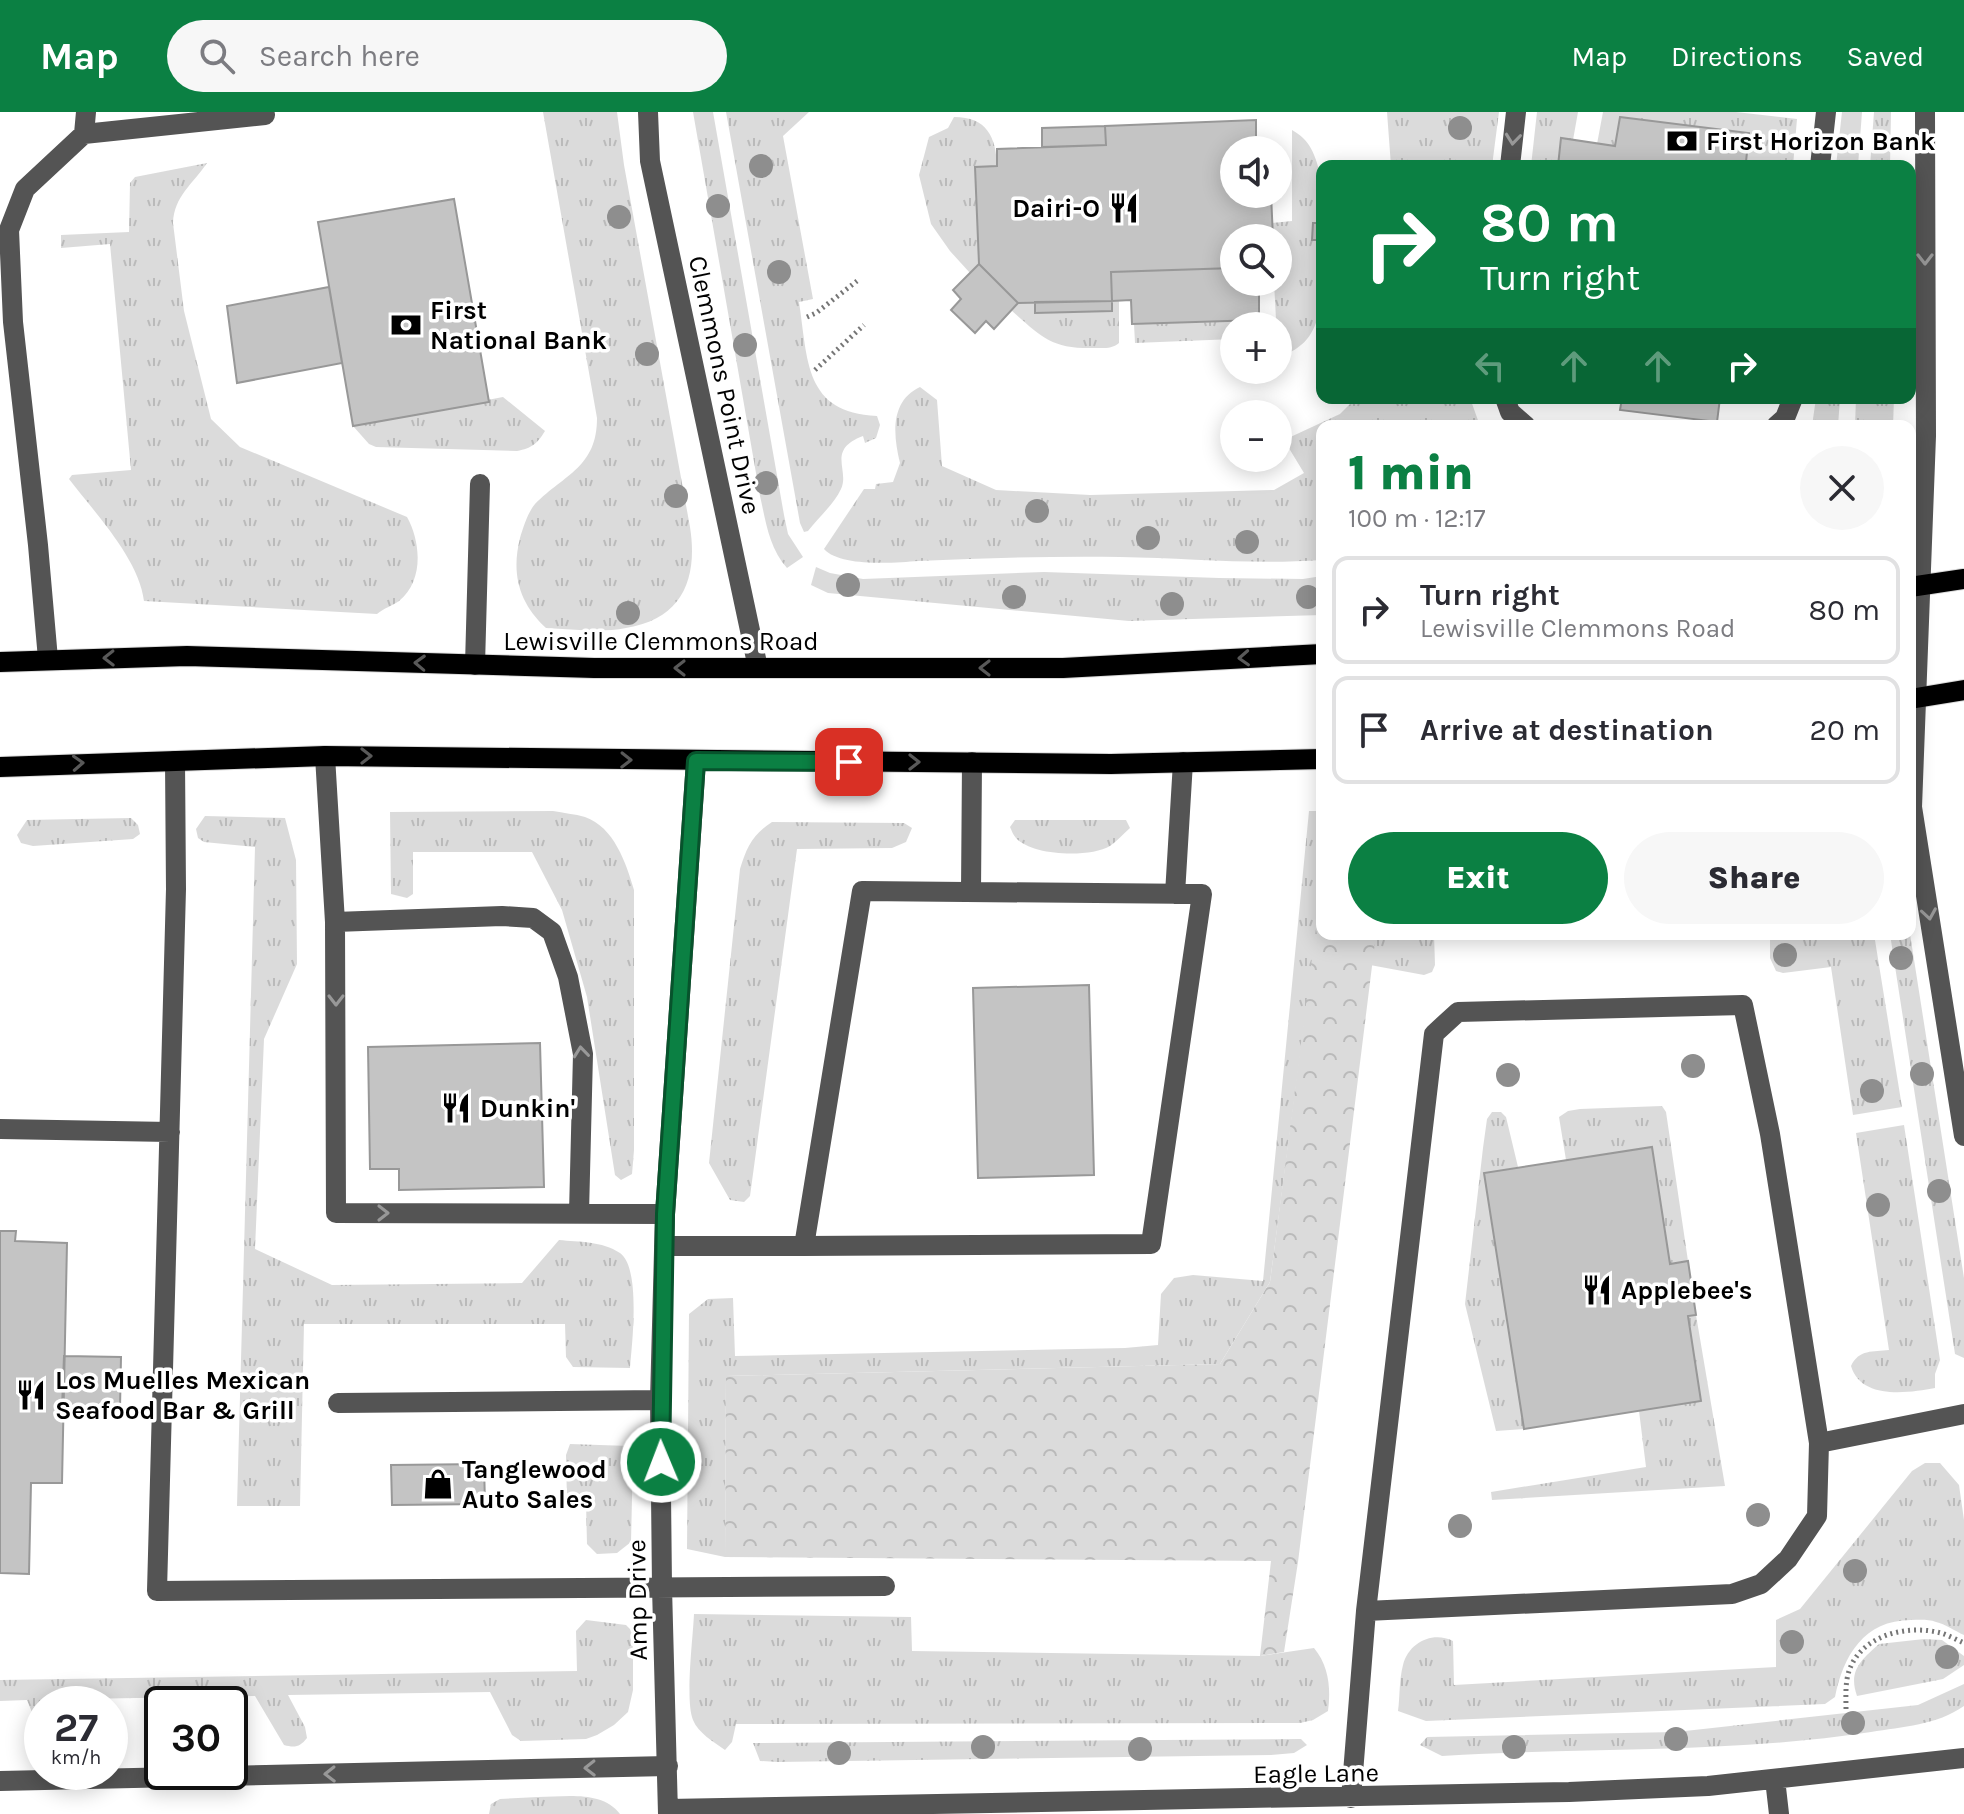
<!DOCTYPE html>
<html lang="en">
<head>
<meta charset="utf-8">
<style>
	body { margin:0; font-family:Karla,sans-serif; background:#f7f7f7; color:#2b2b33; height:100vh; display:flex; flex-direction:column; font-size:30px; white-space:nowrap }
	* { box-sizing:border-box; margin:0 }
	p { font-size:26px; color:#7c7c81 }
	.icon { flex:none; width:44px; height:44px; fill:none; stroke:currentColor; stroke-width:2; stroke-linecap:round; stroke-linejoin:round }
	.map { position:relative; flex:1; overflow:hidden }
	.sheet { position:absolute; left:1316px; top:308px; width:600px; height:520px; display:flex; flex-direction:column; background:#fff; border-radius:16px; box-shadow:0 4px 20px #0003 }
	.sheet>* { flex:none }
	.hud { position:absolute; left:1316px; top:48px; width:600px; height:244px; border-radius:16px; box-shadow:0 4px 20px #0003; background:#0b8043; color:#fff; overflow:hidden }
	.fabs { position:absolute; left:1220px; top:24px; display:grid; gap:16px }
	.fabs a { display:grid; place-items:center; width:72px; height:72px; border-radius:50%; background:#fff; box-shadow:0 4px 20px #0003; font-size:40px }
	.speed { position:absolute; left:24px; top:1574px; display:flex; gap:16px; font-size:40px; font-weight:700; text-align:center }
	.speed>* { display:grid; place-content:center; width:104px; height:104px; border-radius:50%; background:#fff; box-shadow:0 4px 20px #0003; line-height:1 }
	.speed small { font-size:20px; font-weight:400 }
	.speed .limit { border:4px solid #111; border-radius:12px; background:#fff; color:#111 }
	.pin { position:absolute; display:grid; place-items:center; width:68px; height:68px; color:#fff; margin:-34px; border-radius:16px; box-shadow:0 4px 12px #0006 }
	.me { position:absolute; width:88px; margin:-44px; rotate:359deg; stroke-linejoin:round; filter:drop-shadow(0 0 6px #0008) }
	.turn { display:flex; align-items:center; gap:28px; height:168px; padding:0 32px; font-size:36px }
	.turn .icon { width:104px; height:104px; stroke-width:2.5 }
	.turn b { display:block; font-size:56px; line-height:68px }
	.lanes { display:flex; align-items:center; height:76px; padding:0 32px; background:#0003; justify-content:center; gap:40px; direction:ltr }
	.lanes .off { opacity:.35 }
	.round { display:grid; place-items:center; flex:none; width:84px; height:84px; border-radius:42px; background:#f7f7f7 }
	.overview { display:flex; align-items:center; justify-content:space-between; height:136px; padding:0 32px }
	h1 { font-size:48px; font-weight:800; line-height:60px; color:#0b8043 }
	.cta { display:flex; gap:16px; margin-top:auto; padding:16px 32px }
	.cta a { flex:1; height:92px; border-radius:48px; background:#0b8043; color:#fff; font-size:32px; font-weight:800; line-height:92px; text-align:center }
	.cta a+a { background:#f7f7f7; color:#2b2b33 }
	ul { padding:0; list-style:none }
	li { display:flex; align-items:center; gap:24px; height:108px; margin:0 16px 12px; padding:0 16px; border:4px solid #e1e1e2; border-radius:16px }
	li div { flex:1 }
	li b { display:block; font-size:30px }
	li em { font-style:normal }
	header { display:flex; align-items:center; gap:48px; box-sizing:border-box; height:112px; padding:0 40px; background:#0b8043; color:#fff }
	header strong { font-size:38px }
	nav { display:flex; gap:44px; margin-inline-start:auto; font-size:28px }
	.search { width:560px; height:72px; background:#f7f7f7; display:flex; align-items:center; gap:20px; box-sizing:border-box; padding:0 28px; border-radius:44px; color:#7c7c81; font-size:30px }
	.map>svg:first-child { display:block }
	.grass { fill:url(#grass-tufts) }
	.forest { fill:url(#forest-crowns) }
	.building { fill:#c4c4c4; stroke:#989898; stroke-width:2 }
	.lines { fill:none; stroke-linecap:round; stroke-linejoin:round }
	.major-casing { stroke:#dbdbdb; stroke-width:22 }
	.path { stroke:#767676; stroke-width:5; stroke-dasharray:2 4; stroke-linecap:butt }
	.minor { stroke:#545454; stroke-width:20 }
	.major { stroke:#000; stroke-width:20 }
	.tree { fill:#8e8e8e }
	.oneway { stroke:#989898 }
	.oneway2 { stroke:#595959 }
	.route-casing { stroke:#07532c; stroke-width:20 }
	.route { stroke:#0b8043; stroke-width:14 }
	.labels { text-anchor:middle; stroke-width:7; stroke-linejoin:round; paint-order:stroke }
	.poi-label { font-size:26px; font-weight:bold; fill:#000; stroke:#fff; text-anchor:start }
	.street-label { font-size:26px; fill:#000; stroke:#fff }
</style>
</head>
<body>
<header>
<strong>Map</strong>
<div class="search"><svg class="icon" aria-label="search" viewBox="0 0 24 24"><circle cx="10" cy="10" r="6"/><path d="M15 15l6 6"/></svg>Search here</div>
<nav><a>Map</a><a>Directions</a><a>Saved</a></nav>
</header>
<div class="map">
<svg width="1964" height="1702" viewBox="0 0 1964 1702">
	<defs>
		<pattern id="grass-tufts" width="24" height="20" patternUnits="userSpaceOnUse" patternTransform="scale(2)"><rect width="24" height="20" fill="#dbdbdb"/><path d="M3 7l-1-3M5 7V3M7 7l1-3M15 17l-1-3M17 17v-4M19 17l1-3" fill="none" stroke="#bababa"/></pattern>
		<pattern id="forest-crowns" width="20" height="18" patternUnits="userSpaceOnUse" patternTransform="scale(2)"><rect width="20" height="18" fill="#dbdbdb"/><path d="M2 6a3 3 0 1 1 6 0M12 15a3 3 0 1 1 6 0" fill="none" stroke="#bababa"/></pattern>
	</defs>
	<rect width="100%" height="100%" fill="#fff"/>
	<path class="grass" d="M543,0H617L624,53L690,415C698,466 683,507 626,516C601,521 571,517 546,516C519,491 511,462 520,426C523,416 528,400 535,392C565,362 597,355 597,306Z
		M693,0H713L784,403L788,422L803,445L787,456C769,436 766,410 760,384Z
		M726,0H809L783,24L813,187L799,190C808,248 804,301 877,304L880,313L876,326L865,331L863,324C826,338 850,358 841,377C834,392 818,406 808,419L804,420L800,411Z
		M1387,0H1499L1492,54H1391Z
		M1537,0H1578L1573,28L1561,27L1558,54H1531Z
		M1603,0H1736L1797,7L1793,54L1746,50L1749,21L1620,5L1615,34L1597,32Z
		M1842,0H1862L1858,54H1836Z
		M1874,0H1891L1890,54H1870Z
		M954,5C987,5 996,25 997,54L975,56L979,152L970,161L950,139L931,112L919,63L929,25L948,16Z
		M1292,18C1310,28 1315,42 1320,62V196C1315,222 1304,237 1278,245L1274,170H1278V126H1273L1272,111L1292,109Z
		M207,51C193,72 174,84 173,111L184,199L211,307L240,335L407,405C421,430 424,469 399,489C392,494 384,496 377,502L144,489C139,447 95,401 69,367L72,363L131,358L110,132L61,136V123L129,120L130,71L135,65Z
		M1119,189V231C1112,237 1104,236 1095,236C1051,237 1042,225 1011,198L1018,191Z
		M1259,209V214H1234V227L1135,231L1134,212Z
		M920,275L937,288L942,354L996,378L1090,383L1274,378L1304,361L1284,328L1340,302L1356,286H1470L1480,314H1322V448C1254,453 1188,446 1120,445C1053,444 985,446 918,449C894,451 840,455 824,437L864,377H875L876,372L893,370L900,351C893,323 890,289 920,275Z
		M503,285L545,319C537,332 532,336 517,339L376,335L369,332L353,314Z
		M1816,286H1840L1838,314H1812Z
		M1856,286H1894L1893,314H1855Z
		M816,455L830,461L863,467L1044,460L1219,466L1303,467L1322,464V503L1129,509L828,481L811,473Z
		M553,699C563,701 575,702 585,705C614,715 626,751 634,778V1038L632,1062L621,1068L615,1063L587,885L562,798L532,740H413V782L407,786L391,782L390,700Z
		M1309,699H1322V778L1270,1170L1220,1252L726,1264L725,1445L687,1437L689,1202L708,1187L733,1186L735,1244L1125,1236L1158,1233L1161,1182L1174,1166L1193,1163L1263,1169Z
		M205,704L285,706L296,748L297,852L264,927L255,1137L332,1173L522,1171L559,1128C579,1130 602,1129 620,1141C641,1156 632,1232 630,1256L573,1255L566,1245L565,1212H304L300,1394H237L255,735L204,730L198,726L196,717Z
		M131,706L138,713L140,722L133,727L33,734L21,731L17,723L27,708Z
		M1015,708H1126L1130,716C1123,722 1117,729 1110,734C1090,746 1032,744 1016,726C1013,723 1012,719 1010,715Z
		M772,710L904,711L912,716L906,730L892,736L797,737L750,1084L744,1090L730,1088L709,1051L740,757C747,735 752,723 772,710Z
		M1376,822H1434L1435,853L1432,860L1424,863L1370,853Z
		M1770,822H1874L1902,995L1853,1003L1831,855L1783,861L1776,859L1770,846Z
		M1890,822H1910L1964,1166V1246L1955,1242Z
		M1662,994L1666,1000L1688,1149L1670,1152L1652,1035L1566,1048L1559,1005L1568,999L1580,997Z
		M1492,1000H1501L1506,1005L1518,1055L1485,1061L1524,1317L1496,1319L1465,1192L1483,1036L1487,1007Z
		M1904,1013L1940,1248L1935,1262V1276C1908,1281 1861,1288 1851,1254C1859,1237 1873,1240 1889,1238L1856,1021Z
		M1696,1203L1725,1374L1492,1388L1491,1380L1646,1355L1639,1299L1701,1289L1688,1204Z
		M570,1332L629,1334L633,1343L631,1430L617,1441L597,1442L587,1432L586,1390L567,1391L566,1343Z
		M1925,1351H1940L1959,1373L1964,1408V1523C1955,1519 1945,1512 1936,1510C1928,1507 1919,1508 1911,1508C1864,1508 1843,1544 1835,1585L1825,1592L1426,1609L1398,1599C1400,1584 1399,1568 1403,1553C1409,1530 1433,1519 1453,1529L1454,1573L1776,1555V1508L1800,1497L1912,1359Z
		M694,1502L911,1505L912,1539L1260,1544L1314,1536C1329,1554 1331,1577 1328,1599L1313,1608L1300,1611L736,1612L732,1630L725,1638C714,1630 698,1621 693,1608C685,1588 693,1526 694,1502Z
		M586,1508L626,1513L633,1520V1578L628,1600L614,1613L597,1623L586,1627L521,1629L512,1623L490,1580L288,1583L305,1615L307,1626C300,1635 295,1636 284,1633L255,1584L78,1587L73,1592H42V1625L27,1588L0,1589V1568L577,1559L576,1519Z
		M1924,1527L1942,1528L1964,1544V1553L1943,1567L1857,1584C1848,1559 1861,1548 1879,1532Z
		M1964,1572V1594C1937,1613 1902,1615 1871,1620C1728,1642 1585,1635 1442,1644L1420,1633L1427,1625L1676,1620L1918,1593Z
		M1301,1627L1307,1633L1294,1641L1271,1643L778,1650L760,1649L753,1631Z
		M538,1685C564,1685 602,1678 620,1702H489L491,1692L500,1687Z"/>
	<path class="forest" d="M1321,777L1322,822H1376L1298,1450L1284,1540L1260,1544L1271,1449L725,1445L726,1264L1220,1252L1270,1170Z"/>
	<path class="building" d="M1620,5L1749,21L1746,50L1775,54H1558L1561,26L1615,34Z
		M1256,8V38H1234V82H1271L1273,126H1234V156L1111,160L1112,189L1018,191L979,152L975,55L997,54V37L1106,33L1105,14Z
		M1105,14L1106,33L1042,35V16Z
		M454,87L489,290L353,314L318,110Z
		M1313,111H1322V128H1312Z
		M979,152L1018,191L994,217L986,209L975,221L951,198L961,187L953,178Z
		M1234,156V170H1259V208L1132,212L1131,188L1112,189L1111,160Z
		M329,175L342,251L237,271L227,194Z
		M1112,189V199L1035,201V190Z
		M1622,286H1720L1717,310L1620,298Z
		M1089,873L1094,1063L978,1066L973,876Z
		M540,931L544,1075L399,1078V1057H370L368,935Z
		M1652,1035L1670,1152L1688,1149L1696,1203L1688,1204L1701,1289L1524,1317L1484,1061Z
		M0,1119H16L15,1129L67,1131L62,1371H31L29,1462L0,1461Z
		M64,1244L121,1245L120,1297L62,1296Z
		M484,1352L485,1392L392,1393L391,1353Z"/>
	<g class="lines">
		<g class="major-casing">
			<path id="major" d="M1910,475L1964,467
				M0,550L187,544L594,556H1063L1322,542
				M1910,587L1964,578
				M0,655L325,644L1111,652L1322,647"/>
		</g>
		<path class="path" d="M807,205L816,201L857,169
			M815,258L864,213
			M1846,1597C1846,1584 1845,1571 1849,1559C1861,1523 1907,1512 1941,1521C1948,1523 1957,1528 1964,1531"/>
		<path class="minor" d="M648,0L650,49L758,556
			M1925,0L1926,324L1912,695L1964,1024
			M84,22L86,0
			M1510,54L1516,0
			M1820,54L1826,0
			M1505,286L1510,300L1526,314
			M1776,314L1785,306L1793,286
			M48,547L38,433L13,210L9,118L25,77L84,22L265,3
			M475,553L480,372
			M325,644L335,810L336,1101L665,1102
			M175,649L176,777L157,1479L885,1474
			M862,779L1202,782L1151,1132L804,1134Z
			M971,780L972,650
			M1175,782L1183,650
			M335,810L502,804L533,806L552,820L568,865L583,942L579,1101
			M0,1017L170,1020
			M664,1134H804
			M338,1291L660,1288
			M1366,1499L1434,922L1458,900L1743,893L1770,1022L1819,1331
			M1775,1667L1779,1702
			M0,1669L668,1654
			M1351,1686L1366,1499L1732,1482L1761,1472L1788,1447L1817,1404L1819,1331L1964,1302
			M668,1697L1569,1680L1708,1674L1964,1646
			M668,1702L662,1475L660,1288L665,1102L696,649"/>
		<use href="#major" class="major"/>
	</g>
	<g class="tree">
		<circle cx="1460" cy="16" r="12"/>
		<circle cx="761" cy="54" r="12"/>
		<circle cx="718" cy="94" r="12"/>
		<circle cx="619" cy="105" r="12"/>
		<circle cx="779" cy="160" r="12"/>
		<circle cx="745" cy="233" r="12"/>
		<circle cx="647" cy="242" r="12"/>
		<circle cx="766" cy="371" r="12"/>
		<circle cx="676" cy="384" r="12"/>
		<circle cx="1037" cy="399" r="12"/>
		<circle cx="1148" cy="426" r="12"/>
		<circle cx="1247" cy="430" r="12"/>
		<circle cx="848" cy="473" r="12"/>
		<circle cx="1014" cy="485" r="12"/>
		<circle cx="1308" cy="485" r="12"/>
		<circle cx="1172" cy="492" r="12"/>
		<circle cx="628" cy="501" r="12"/>
		<circle cx="1785" cy="843" r="12"/>
		<circle cx="1901" cy="846" r="12"/>
		<circle cx="1693" cy="954" r="12"/>
		<circle cx="1922" cy="962" r="12"/>
		<circle cx="1508" cy="963" r="12"/>
		<circle cx="1872" cy="979" r="12"/>
		<circle cx="1939" cy="1079" r="12"/>
		<circle cx="1878" cy="1093" r="12"/>
		<circle cx="1758" cy="1403" r="12"/>
		<circle cx="1460" cy="1414" r="12"/>
		<circle cx="1855" cy="1459" r="12"/>
		<circle cx="1792" cy="1530" r="12"/>
		<circle cx="1947" cy="1545" r="12"/>
		<circle cx="1853" cy="1611" r="12"/>
		<circle cx="1676" cy="1627" r="12"/>
		<circle cx="983" cy="1635" r="12"/>
		<circle cx="1514" cy="1635" r="12"/>
		<circle cx="1140" cy="1637" r="12"/>
		<circle cx="839" cy="1641" r="12"/>
	</g>
	<defs><path id="oneway-chevron" d="M-2-3.5L2.5 0L-2 3.5" fill="none" stroke-width="1.6" stroke-linecap="round" stroke-linejoin="round" transform="scale(2)"/></defs>
	<g class="oneway">
		<use href="#oneway-chevron" transform="translate(1513 27) rotate(96)"/>
		<use href="#oneway-chevron" transform="translate(1925 147) rotate(90)"/>
		<use href="#oneway-chevron" transform="translate(1929 802) rotate(81)"/>
		<use href="#oneway-chevron" transform="translate(336 888) rotate(90)"/>
		<use href="#oneway-chevron" transform="translate(581 940) rotate(-96)"/>
		<use href="#oneway-chevron" transform="translate(383 1101)"/>
		<use href="#oneway-chevron" transform="translate(590 1656) rotate(179)"/>
		<use href="#oneway-chevron" transform="translate(330 1662) rotate(179)"/>
	</g>
	<g class="oneway2">
		<use href="#oneway-chevron" transform="translate(109 546) rotate(179)"/>
		<use href="#oneway-chevron" transform="translate(1244 546) rotate(177)"/>
		<use href="#oneway-chevron" transform="translate(420 551) rotate(-178)"/>
		<use href="#oneway-chevron" transform="translate(680 556) rotate(-180)"/>
		<use href="#oneway-chevron" transform="translate(985 556) rotate(180)"/>
		<use href="#oneway-chevron" transform="translate(366 644)"/>
		<use href="#oneway-chevron" transform="translate(626 648) rotate(1)"/>
		<use href="#oneway-chevron" transform="translate(914 650)"/>
		<use href="#oneway-chevron" transform="translate(78 651) rotate(-3)"/>
	</g>
	<g class="lines">
		<g class="route-casing">
			<path id="route" d="M661,1350L665,1102L696,649L849,650"/>
		</g>
		<use href="#route" class="route"/>
	</g>
	<defs>
		<g id="bank-bare" transform="scale(2.4)"><path d="M-6-4H6V4H-6ZM0-2.3a2.3 2.3 0 1 0 0 4.6a2.3 2.3 0 1 0 0-4.6Z" fill="#000" stroke="#fff" stroke-width="2.5" paint-order="stroke"/></g>
		<g id="restaurant-bare" transform="scale(2.4)"><path d="M-5-6h1v4h1v-4h1v4h1v-4h1v5L-1.5 .5V6h-2V.5L-5-1ZM5-6V6H3V1.5H1.5Q1.5-4 5-6Z" fill="#000" stroke="#fff" stroke-width="2.5" paint-order="stroke"/></g>
		<g id="shop-bare" transform="scale(2.4)"><path d="M-5-2.5h2.3a2.7 3.5 0 0 1 5.4 0H5L5.5 6h-11ZM-1.5-2.5h3a1.5 2.3 0 0 0-3 0Z" fill="#000" stroke="#fff" stroke-width="2.5" paint-order="stroke"/></g>
	</defs>
	<g fill-rule="evenodd">
		<use href="#bank-bare" x="1682" y="29"/>
		<use href="#restaurant-bare" x="1124" y="96"/>
		<use href="#bank-bare" x="406" y="213"/>
		<use href="#restaurant-bare" x="456" y="996"/>
		<use href="#restaurant-bare" x="1597" y="1178"/>
		<use href="#restaurant-bare" x="31" y="1283"/>
		<use href="#shop-bare" x="438" y="1372"/>
	</g>
	<g class="labels">
		<g class="poi-label">
			<text x="1706" y="38">First Horizon Bank</text>
			<text x="1100" y="105" text-anchor="end">Dairi-O</text>
			<text x="430" y="207">First<tspan x="430" dy="30">National Bank</tspan></text>
			<text x="480" y="1005">Dunkin'</text>
			<text x="1621" y="1187">Applebee's</text>
			<text x="55" y="1277">Los Muelles Mexican<tspan x="55" dy="30">Seafood Bar &amp; Grill</tspan></text>
			<text x="462" y="1366">Tanglewood<tspan x="462" dy="30">Auto Sales</tspan></text>
		</g>
		<g class="street-label">
			<text transform="translate(725 273) rotate(78)" y="9">Clemmons Point Drive</text>
			<text x="661" y="538">Lewisville Clemmons Road</text>
			<text transform="translate(637 1488) rotate(-91)" y="9">Amp Drive</text>
			<text transform="translate(1316 1661) rotate(-1)" y="9">Eagle Lane</text>
		</g>
	</g>
</svg>
<div class="fabs">
<a><svg class="icon" aria-label="sound" viewBox="0 0 24 24"><path d="M4 9h4l5-4v14l-5-4H4zM17 9q2 3 0 6"/></svg></a>
<a><svg class="icon" aria-label="search" viewBox="0 0 24 24"><circle cx="10" cy="10" r="6"/><path d="M15 15l6 6"/></svg></a>
<a>+</a>
<a>−</a>
</div>
<div class="speed"><div>27<small>km/h</small></div><div class="limit">30</div></div>
<div class="pin" style="left:849px;top:650px;background:#d93025"><svg class="icon" aria-label="arrive" viewBox="0 0 24 24"><path d="M6 21V4h12l-3 4 3 4H6"/></svg></div>
<svg class="me" style="left:661px;top:1350px" viewBox="-20 -20 40 40"><circle r="17" fill="#0b8043" stroke="#fff" stroke-width="3"/><path d="M0-11L8 9 0 5-8 9z" fill="#fff"/></svg>
<div class="hud">
<div class="turn"><svg class="icon" aria-label="right" viewBox="0 0 24 24"><path d="M7 20v-9h11M14 6l5 5-5 5"/></svg><div><b>80 m</b>Turn right</div></div>
<div class="lanes"><svg class="icon off" aria-label="left" viewBox="0 0 24 24"><path d="M17 20v-9H6M10 6l-5 5 5 5"/></svg><svg class="icon off" aria-label="ahead" viewBox="0 0 24 24"><path d="M12 20V5M6 11l6-6 6 6"/></svg><svg class="icon off" aria-label="ahead" viewBox="0 0 24 24"><path d="M12 20V5M6 11l6-6 6 6"/></svg><svg class="icon" aria-label="right" viewBox="0 0 24 24"><path d="M7 20v-9h11M14 6l5 5-5 5"/></svg></div>
</div>
<section class="sheet">
<div class="overview"><div><h1>1 min</h1><p>100 m · 12:17</p></div><a class="round"><svg class="icon" aria-label="close" viewBox="0 0 24 24"><path d="M6 6l12 12M18 6L6 18"/></svg></a></div>
<ul>
<li><svg class="icon" aria-label="right" viewBox="0 0 24 24"><path d="M7 20v-9h11M14 6l5 5-5 5"/></svg><div><b>Turn right</b><p>Lewisville Clemmons Road</p></div><em>80 m</em></li>
<li><svg class="icon" aria-label="arrive" viewBox="0 0 24 24"><path d="M6 21V4h12l-3 4 3 4H6"/></svg><div><b>Arrive at destination</b></div><em>20 m</em></li>
</ul>
<div class="cta"><a>Exit</a><a>Share</a></div>
</section>
</div>
</body>
</html>
